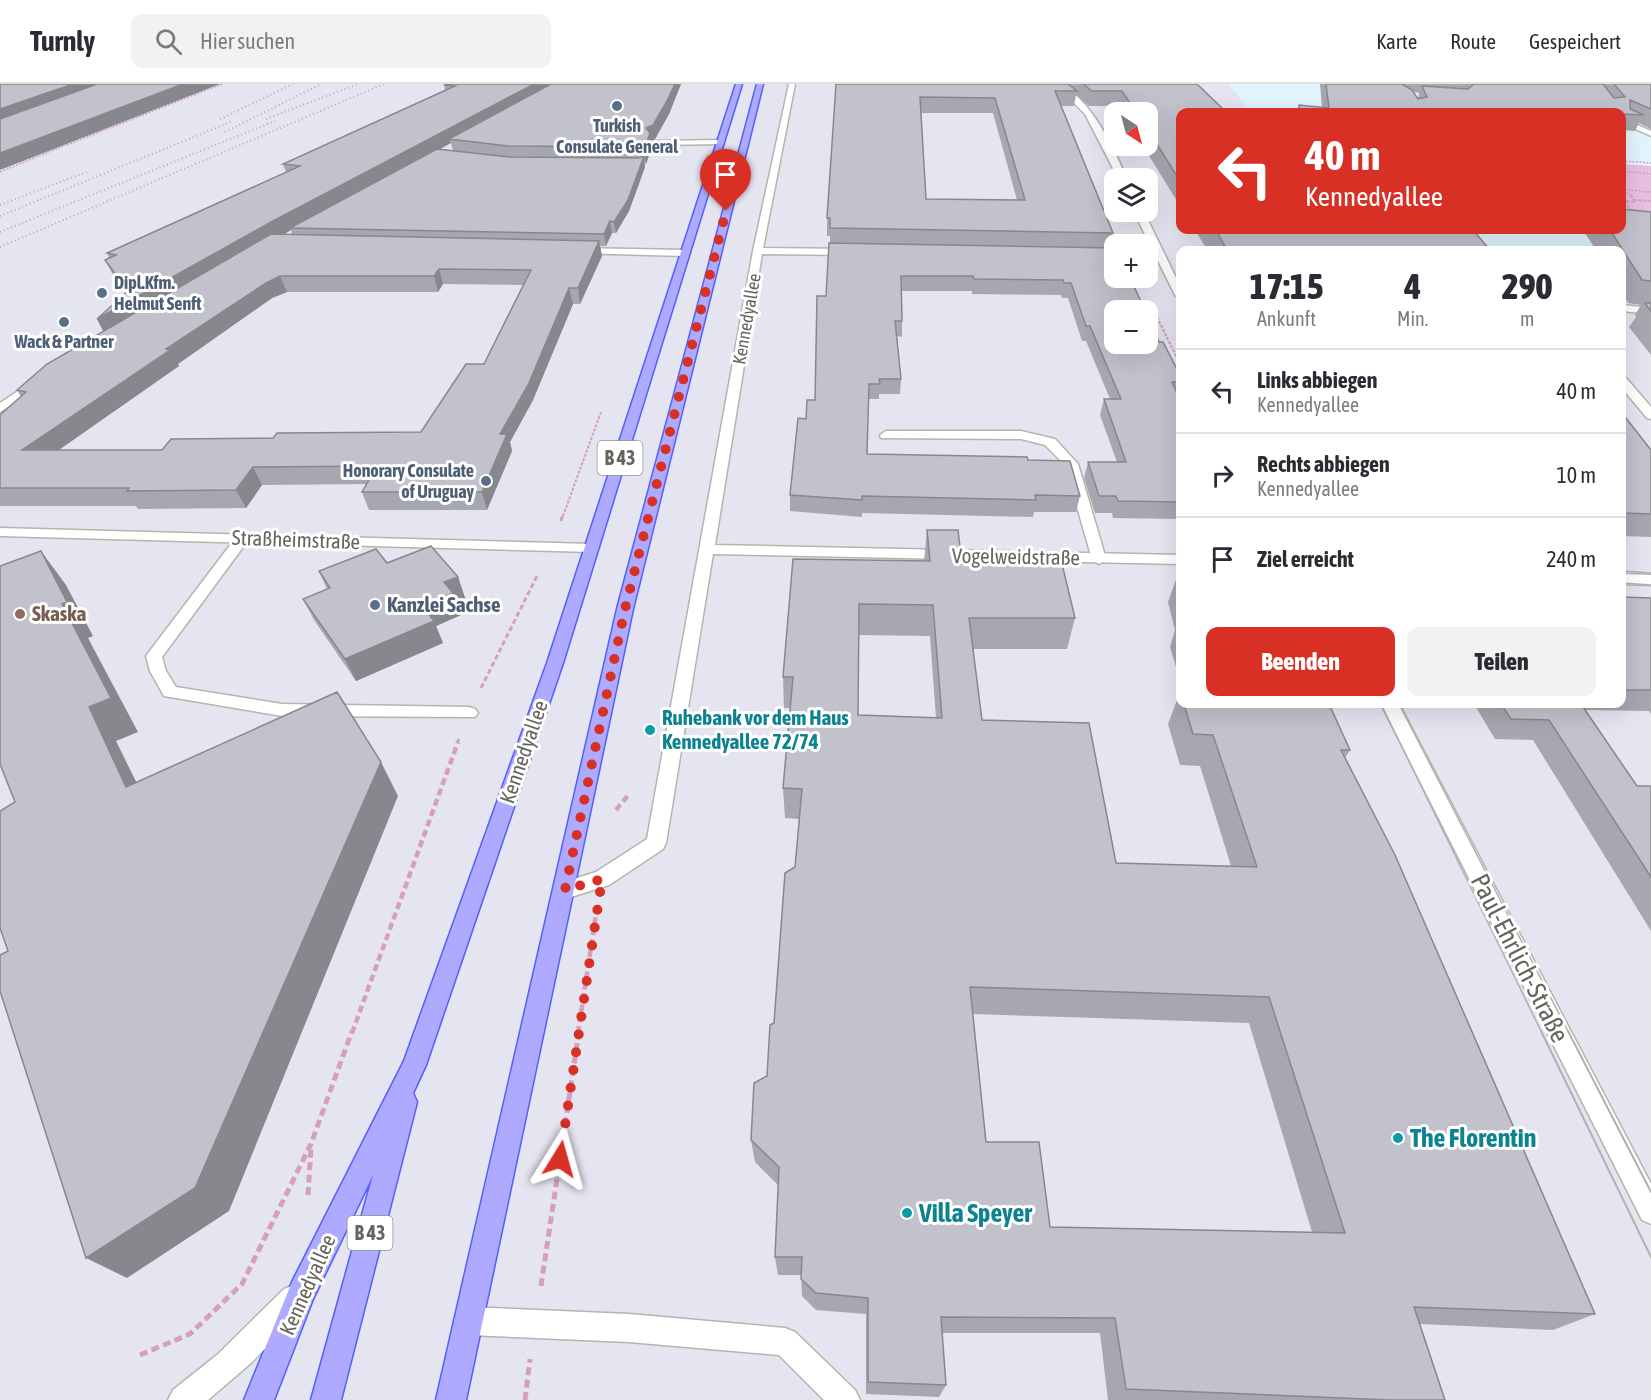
<!DOCTYPE html>
<html lang="de">
<head>
<meta charset="utf-8">
<style>
	body { margin:0; font-family:"Asap Condensed",sans-serif; background:#f2f2f3; color:#2b2b33; height:100vh; display:flex; flex-direction:column; font-size:22px; white-space:nowrap }
	* { box-sizing:border-box; margin:0 }
	p { font-size:20px; color:#7c7c81 }
	.icon { flex:none; width:33px; height:33px; fill:none; stroke:currentColor; stroke-width:2; stroke-linecap:round; stroke-linejoin:round }
	.map { position:relative; flex:1; overflow:hidden }
	.side { position:absolute; left:1176px; top:162px; width:450px; height:462px; display:flex; flex-direction:column; background:#fff; border-radius:12px; box-shadow:0 6px 24px #0002 }
	.side>* { flex:none }
	.hud { position:absolute; left:1176px; top:24px; width:450px; height:126px; border-radius:12px; box-shadow:0 6px 24px #0002; background:#d93025; color:#fff; overflow:hidden }
	.needle { width:39px; rotate:144deg }
	.tools { position:absolute; left:1104px; top:18px; display:grid; gap:12px }
	.tools a { display:grid; place-items:center; width:54px; height:54px; border-radius:12px; background:#fff; box-shadow:0 6px 24px #0002; font-size:30px }
	.pin { position:absolute; display:grid; place-items:center; width:51px; height:51px; color:#fff; margin:-62px -26px; border-radius:50% 50% 50% 0; rotate:-45deg; box-shadow:0 0 6px #0007 }
	.pin .icon { rotate:45deg }
	.me { position:absolute; width:66px; margin:-33px; rotate:8deg; stroke-linejoin:round; filter:drop-shadow(0 0 4px #0008) }
	.turn { display:flex; align-items:center; gap:21px; height:126px; padding:0 30px; font-size:27px }
	.turn .icon { width:78px; height:78px; stroke-width:2.5 }
	.turn b { display:block; font-size:42px; line-height:51px }
	.eta { display:flex; justify-content:space-evenly; align-items:center; height:102px; text-align:center }
	.eta b { font-size:36px; font-weight:800; line-height:42px }
	.action { display:flex; gap:12px; margin-top:auto; padding:12px 30px }
	.action a { flex:1; height:69px; border-radius:12px; background:#d93025; color:#fff; font-size:24px; font-weight:800; line-height:69px; text-align:center }
	.action a+a { background:#f2f2f3; color:#2b2b33 }
	ul { padding:0; list-style:none }
	li { display:flex; align-items:center; gap:18px; height:84px; padding:0 30px; border-top:2px solid #e1e1e2 }
	li div { flex:1 }
	li b { display:block; font-size:22px }
	li em { font-style:normal }
	header { display:flex; align-items:center; gap:36px; box-sizing:border-box; height:84px; padding:0 30px; background:#fff; border-bottom:2px solid #e1e1e2 }
	header strong { font-size:28px }
	nav { display:flex; gap:33px; margin-inline-start:auto; font-size:21px }
	.search { width:420px; height:54px; background:#f2f2f3; display:flex; align-items:center; gap:15px; box-sizing:border-box; padding:0 21px; border-radius:12px; color:#7c7c81; font-size:22px }
	.map>svg:first-child { display:block }
	.medical { fill:#e0f5fd }
	.green { fill:#e9bfe1 }
	.lines { fill:none; stroke-linecap:round; stroke-linejoin:round }
	.lane-casing { stroke:#b5b4ad; stroke-width:3 }
	.street-casing { stroke:#b5b4ad; stroke-width:3 }
	.primary-casing { stroke:#5160fc; stroke-width:3 }
	.path-far4 { stroke:#d79fbd; stroke-width:1.5; stroke-dasharray:2 1.5; stroke-linecap:butt }
	.path-far3 { stroke:#d79fbd; stroke-width:2; stroke-dasharray:3 1.5; stroke-linecap:butt }
	.path-far2 { stroke:#d79fbd; stroke-width:3; stroke-dasharray:5 3; stroke-linecap:butt }
	.path-far1 { stroke:#d79fbd; stroke-width:4.5; stroke-dasharray:7 4; stroke-linecap:butt }
	.path { stroke:#d79fbd; stroke-width:5; stroke-dasharray:8 4.5; stroke-linecap:butt }
	.lane { fill:#fff; fill-rule:evenodd }
	.street { fill:#fff; fill-rule:evenodd }
	.primary { fill:#adaaff; fill-rule:evenodd }
	.tram-far1 { stroke:#b2b1af; stroke-width:1.5 }
	.tram { stroke:#b2b1af; stroke-width:2 }
	.rail { stroke:#b2b1af; stroke-width:2; stroke-dasharray:1 3; stroke-linecap:butt }
	.wall { fill:#a6a7af; fill-rule:evenodd }
	.shaded-wall { fill:#87888e }
	.building { fill:#c1c2cb; stroke:#87888e; stroke-width:1.5; fill-rule:evenodd }
	.route { stroke:#d93025; stroke-width:10; stroke-dasharray:0 18 }
	.service-dot { fill:#5c6f8a; stroke:#fff; stroke-width:2 }
	.education-dot { fill:#8d6e63; stroke:#fff; stroke-width:2 }
	.culture-dot { fill:#0f9aa8; stroke:#fff; stroke-width:2 }
	.labels { text-anchor:middle; stroke-width:6; stroke-linejoin:round; paint-order:stroke }
	.far-service-label { font-size:18px; font-weight:bold; fill:#4e5e75; stroke:#fff }
	.far-street-label { font-size:18px; fill:#66645c; stroke:#fff }
	.shield { fill:#fff; stroke:#94928d; stroke-width:1.5 }
	.shield-label { font-size:20px; font-weight:bold; fill:#66645c }
	.street-label { font-size:21px; fill:#66645c; stroke:#fff }
	.service-label { font-size:21px; font-weight:bold; fill:#4e5e75; stroke:#fff; text-anchor:start }
	.education-label { font-size:21px; font-weight:bold; fill:#785e54; stroke:#fff; text-anchor:start }
	.culture-label { font-size:21px; font-weight:bold; fill:#0d838f; stroke:#fff; text-anchor:start }
	.near-street-label { font-size:26px; fill:#66645c; stroke:#fff }
	.near-culture-label { font-size:26px; font-weight:bold; fill:#0d838f; stroke:#fff; text-anchor:start }
</style>
</head>
<body>
<header>
<strong>Turnly</strong>
<div class="search"><svg class="icon" aria-label="search" viewBox="0 0 24 24"><circle cx="10" cy="10" r="6"/><path d="M15 15l6 6"/></svg>Hier suchen</div>
<nav><a>Karte</a><a>Route</a><a>Gespeichert</a></nav>
</header>
<div class="map">
<svg width="1651" height="1316" viewBox="0 0 1651 1316">
	<rect width="100%" height="100%" fill="#e4e5f0"/>
	<path class="medical" d="M1228,0H1651V215L1622,212V166H1483L1350,146H1622V28H1252Z"/>
	<path class="green" d="M1622,80L1651,82V143L1622,140Z"/>
	<g class="lines">
		<g class="lane-casing">
			<path id="lane" d="M1622,34L1651,47V52L1622,39Z
				M721,56L724,60L654,61L650,59L654,57Z
				M886,347H1021L1055,355L1078,380L1106,475L1099,480L1092,475L1065,381L1045,361L1021,355L881,354L880,351Z
				M242,451L249,455L162,573L166,587L176,603L282,620L469,623L475,625L478,629L475,633L282,632L164,612L150,587L146,572L237,452Z
				M468,1223L629,1230L785,1244L795,1248L855,1306L860,1316H824L779,1271L629,1258L468,1251L458,1247L454,1237L458,1227Z"/>
		</g>
		<g class="street-casing">
			<path id="street" d="M789,0H795L763,164L852,165L857,168L852,171L762,170L715,461L1180,471V480L713,470L666,759L663,765L609,801L565,815L558,812L555,806L558,800L596,788L647,755L753,167Z
				M1051,0C1084,0 1116,67 1126,94H1118L1085,30L1065,10Z
				M1134,128H1144L1180,202V214L1175,211Z
				M578,164L685,166L690,169L685,172L575,169L573,167Z
				M1622,221L1651,224V230L1622,227Z
				M1622,293L1626,294L1651,323V335L1647,334L1622,304Z
				M36,295L46,298L0,328V319Z
				M0,444L592,460L599,464L592,468L0,452Z
				M1622,490L1651,491V501L1622,500Z
				M1381,620H1399L1651,1100V1140L1642,1136Z
				M294,1201L304,1205L308,1215L304,1225L251,1279L208,1316H168L173,1306L217,1271L284,1205Z"/>
		</g>
		<g class="primary-casing">
			<path id="primary" d="M736,0H742L563,579L426,981L413,1009L417,1018L341,1316H311L373,1091L313,1215L274,1316H244L292,1198L404,977L547,579Z
				M757,0H763L633,525L466,1316H436L617,525Z"/>
		</g>
		<path class="path-far4" d="M67,61L222,0
			M1622,77L1651,79
			M1622,87L1651,90
			M0,88L66,61
			M1148,98L1155,110
			M1622,103L1631,112
			M1628,106L1651,108"/>
		<path class="path-far3" d="M1634,116L1651,117
			M1622,117L1635,118L1630,110
			M1625,117L1633,130
			M1151,221L1180,280
			M563,432L601,328"/>
		<path class="path-far2" d="M561,437L563,430
			M481,604L538,490
			M457,659L459,655"/>
		<path class="path-far1" d="M616,726L630,709
			M352,949L458,658
			M578,949L596,830"/>
		<path class="path" d="M308,1111L311,1064
			M541,1202L579,947
			M140,1271L190,1250L242,1200L311,1060L352,947
			M525,1316L530,1275"/>
		<use href="#lane" class="lane"/>
		<use href="#street" class="street"/>
		<use href="#primary" class="primary"/>
		<path class="tram-far1" d="M1622,487L1651,489
			M1622,499L1651,501
			M1381,620L1542,949
			M1399,620L1569,949"/>
		<path class="tram" d="M1541,947L1651,1173
			M1568,947L1651,1108"/>
		<path class="rail" d="M220,35L293,0
			M266,35L358,0
			M225,48L321,0
			M0,121L89,87
			M0,132L233,37
			M0,148L275,37
			M0,163L384,0"/>
	</g>
	<path class="wall" d="M447,0H681L669,30L655,55L651,57L652,63L646,80L644,79L645,83L629,127L616,149H612L606,162H600L602,172L580,220H573L533,316L510,358L512,367L487,426H369L362,408L367,400L262,401L246,424L138,425L136,422H0V331L21,313L17,306L103,247L97,235L126,209L114,193L105,176L109,174L107,169L286,88L283,80L445,6L444,1ZM451,59L453,67L440,65ZM291,146L292,151H283ZM443,200L523,201L484,280L421,348L273,354L162,366H59L179,282L178,280L272,214L287,208H438Z
		M836,0H1197L1180,28V122L1143,62H1148V28H1123L1119,22H1089L1076,11L1074,22H1061L1113,149L1110,164L1159,258L1180,291V435L1113,434L1112,429H1095L1084,394L1088,378H1117L1100,331L1104,315H1110L1086,257H1082L1068,214H1062L1061,211L972,210V207H901L902,237V253L897,252L901,295L900,310H879V315H868L867,370L1028,376L1080,412L1076,428H1034L1033,433L862,429V433L790,427V411L806,335L815,316L826,212L830,159V152H827V134ZM921,29H993L1017,116L926,115Z
		M1320,0H1651V45L1639,39L1635,47L1622,46V28H1297L1299,21L1322,23ZM1414,8L1419,9L1418,14Z
		M1651,128V271L1629,243L1636,233L1635,231L1641,221L1628,219L1622,209V166H1596L1583,146H1622Z
		M1195,146H1473L1490,166H1212L1211,164H1206Z
		M1622,329L1651,366V453L1622,452Z
		M927,446L962,480L1075,534L1067,565H973L982,636L1116,779L1231,782L1200,682L1180,681L1168,640L1180,608V620H1329L1350,666L1345,674L1595,1230L1553,1246L1420,1240L1445,1316H1108L1100,1249H942L946,1301L939,1313L866,1310V1230L816,1226L802,1212L801,1191H778L775,1173L778,1101L755,1078L751,1056L767,992L795,783L799,735L785,734L783,704L790,624H784L783,593L793,475L924,477ZM859,551L930,552L936,634L858,631ZM973,930L1249,939L1312,1148L1050,1143L986,1058Z
		M387,479L458,493L465,514L457,518L461,531L436,542L443,559L356,597L314,536L303,515L327,505L319,487Z
		M1179,487H1180V596L1170,563L1175,546L1168,518Z
		M1622,513L1651,514V630L1649,627L1585,626L1637,702H1651V847L1533,656L1495,655L1474,620H1622Z"/>
	<path class="shaded-wall" d="M73,0H113L0,41V25Z
		M183,0H220L0,86V69Z
		M534,0H560L449,55L451,59L294,144H290L291,146L106,252L97,235L273,137Z
		M675,0H681L669,30L655,55L651,57L652,63L646,80L644,66L646,44Z
		M644,72L645,83L629,127L616,149L614,138Z
		M610,137L612,149L606,162L604,150Z
		M599,157L602,172L580,220L578,204Z
		M439,185L443,200L438,208L434,192Z
		M280,192L287,208L272,214L178,280L179,282L34,383L22,366L166,265L266,199Z
		M569,204L573,220L533,316L510,358L512,367L487,426L482,408L500,350Z
		M253,383L262,401L246,424L236,406Z
		M41,467L66,501L93,552L88,554L138,648L116,657L155,736L126,703L89,623Z
		M458,493L465,514L457,518L461,531L436,542L443,559L356,597L345,575L422,522L444,498Z
		M381,678L398,712L229,1127L127,1194L86,1174Z"/>
	<path class="building" d="M0,0H73L0,25Z
		M97,0H183L0,69V35Z
		M447,0H534L273,137L97,235L128,207L105,176L116,171L107,169L300,82L283,80L455,2L444,1Z
		M551,0H675L667,17L653,41L646,44L650,49L644,66L638,63L508,62L449,55Z
		M836,0H1068L1077,7H1055L1113,149L830,144V134H827ZM920,13L995,14L1025,116L926,115Z
		M1083,0H1197L1225,27H1241L1243,28H1180V97L1148,46V28H1136L1122,7H1092Z
		M1326,0H1402L1412,6L1418,15L1427,13L1422,2L1468,5L1474,0H1603L1614,14L1625,13L1614,0H1651V25L1630,16V25L1644,31L1622,30V28H1300L1299,21L1329,24Z
		M437,65L509,73L639,74L644,72L628,116L614,138L610,137L604,150L290,144Z
		M1622,125L1651,128V197L1642,196L1610,146H1622Z
		M1212,146H1473L1490,166H1227L1216,146Z
		M271,150L599,157L578,204H569L529,299L500,350H507L482,408H362L377,382L253,383L236,406L127,407L129,404H0V331L26,308L17,306L47,280ZM439,185L531,186L484,280H466L421,348L277,349L273,354L171,355L162,366H22L170,266L166,265L266,199L280,192H434Z
		M829,159L1114,164V194H1130L1145,226H1114V260H1148V232L1159,258H1163L1180,291V298H1172L1180,316V418L1118,417L1116,412H1099L1088,378H1126L1104,315H1121L1090,242H1086L1071,199H1064L1063,196L974,195L973,192H901L902,237H895L901,295H879L880,300H869L867,370L1027,373L1028,376L1070,377L1080,412L1035,411L1036,416L862,412V416L790,411L798,334L806,335L807,316H815L817,212H826Z
		M1645,219H1651V227Z
		M1622,329L1651,366V430L1622,429Z
		M927,446H958L962,480H1062L1075,534H969L982,636L1089,639L1116,779L1257,783L1213,651L1193,650L1184,620H1329L1350,666H1341L1395,771L1595,1230L1414,1223L1445,1316H1389L1126,1305L1115,1234L941,1233L946,1301L868,1298V1214L816,1209L801,1195L802,1173H775L779,1083L751,1056L754,999L767,992L770,941L774,939L785,789L795,783L802,705L783,704L793,593H783L793,475L930,477ZM859,520L933,521L942,634L858,631ZM970,903L1269,913L1345,1149L1050,1143L1039,1058H986Z
		M431,462L458,493L444,498L453,509L422,522L434,537L345,575L303,515L330,504L319,487L376,465L387,479Z
		M41,467L67,518L62,520L111,614L89,623L126,703L337,608L381,678L195,1104L86,1174L0,907V871L8,867L0,844V727L15,718L0,680V482Z
		M1622,513L1651,514V606H1622Z
		M1501,620H1581L1637,702H1651V793L1549,636L1511,635Z"/>
	<g class="lines">
		<path class="route" d="M560,1075L602,795L565,806L625,525L726,127"/>
	</g>
	<g class="service-dot">
		<circle cx="617" cy="22" r="6"/>
		<circle cx="102" cy="209" r="6"/>
		<circle cx="64" cy="238" r="6"/>
		<circle cx="486" cy="397" r="6"/>
		<circle cx="375" cy="521" r="6"/>
	</g>
	<circle class="education-dot" cx="20" cy="530" r="6"/>
	<g class="culture-dot">
		<circle cx="650" cy="646" r="6"/>
		<circle cx="1398" cy="1054" r="6"/>
		<circle cx="907" cy="1129" r="6"/>
	</g>
	<g class="labels">
		<g class="far-service-label">
			<text x="617" y="48">Turkish<tspan x="617" dy="21">Consulate General</tspan></text>
			<text x="114" y="205" text-anchor="start">Dipl.Kfm.<tspan x="114" dy="21">Helmut Senft</tspan></text>
			<text x="64" y="264">Wack &amp; Partner</text>
			<text x="474" y="393" text-anchor="end">Honorary Consulate<tspan x="474" dy="21">of Uruguay</tspan></text>
		</g>
		<g class="far-street-label">
			<text transform="translate(747 235) rotate(-80)" y="6">Kennedyallee</text>
		</g>
		<g class="shield">
			<rect x="597.5" y="357" width="45" height="34" rx="4.5"/>
			<rect x="347.5" y="1132" width="45" height="34" rx="4.5"/>
		</g>
		<g class="shield-label">
			<text x="620" y="381">B 43</text>
			<text x="370" y="1156">B 43</text>
		</g>
		<g class="street-label">
			<text transform="translate(296 456) rotate(2)" y="7">Straßheimstraße</text>
			<text transform="translate(1016 473) rotate(1)" y="7">Vogelweidstraße</text>
			<text transform="translate(524 668) rotate(-71)" y="7">Kennedyallee</text>
			<text transform="translate(308 1201) rotate(-66)" y="7">Kennedyallee</text>
		</g>
		<g class="service-label">
			<text x="387" y="528">Kanzlei Sachse</text>
		</g>
		<g class="education-label">
			<text x="32" y="537">Skaska</text>
		</g>
		<g class="culture-label">
			<text x="662" y="641">Ruhebank vor dem Haus<tspan x="662" dy="24">Kennedyallee 72/74</tspan></text>
		</g>
		<g class="near-street-label">
			<text transform="translate(1520 874) rotate(63)" y="9">Paul-Ehrlich-Straße</text>
		</g>
		<g class="near-culture-label">
			<text x="1410" y="1063">The Florentin</text>
			<text x="919" y="1138">Villa Speyer</text>
		</g>
	</g>
</svg>
<div class="tools">
<a><svg class="needle" viewBox="-14 -14 28 28"><path d="M0-13l5 13h-10z" fill="#e53935"/><path d="M0 13l5-13h-10z" fill="#7c7c81"/></svg></a>
<a><svg class="icon" aria-label="layers" viewBox="0 0 24 24"><path d="M12 4l9 5-9 5-9-5zM3 14l9 5 9-5"/></svg></a>
<a>+</a>
<a>−</a>
</div>
<div class="pin" style="left:726px;top:127px;background:#d93025"><svg class="icon" aria-label="arrive" viewBox="0 0 24 24"><path d="M6 21V4h12l-3 4 3 4H6"/></svg></div>
<svg class="me" style="left:560px;top:1075px" viewBox="-20 -20 40 40"><path d="M0-17L14 15 0 8-14 15z" fill="#d93025" stroke="#fff" stroke-width="4"/></svg>
<div class="hud">
<div class="turn"><svg class="icon" aria-label="left" viewBox="0 0 24 24"><path d="M17 20v-9H6M10 6l-5 5 5 5"/></svg><div><b>40 m</b>Kennedyallee</div></div>
</div>
<section class="side">
<div class="eta">
<div><b>17:15</b><p>Ankunft</p></div>
<div><b>4</b><p>Min.</p></div>
<div><b>290</b><p>m</p></div>
</div>
<ul>
<li><svg class="icon" aria-label="left" viewBox="0 0 24 24"><path d="M17 20v-9H6M10 6l-5 5 5 5"/></svg><div><b>Links abbiegen</b><p>Kennedyallee</p></div><em>40 m</em></li>
<li><svg class="icon" aria-label="right" viewBox="0 0 24 24"><path d="M7 20v-9h11M14 6l5 5-5 5"/></svg><div><b>Rechts abbiegen</b><p>Kennedyallee</p></div><em>10 m</em></li>
<li><svg class="icon" aria-label="arrive" viewBox="0 0 24 24"><path d="M6 21V4h12l-3 4 3 4H6"/></svg><div><b>Ziel erreicht</b></div><em>240 m</em></li>
</ul>
<div class="action"><a>Beenden</a><a>Teilen</a></div>
</section>
</div>
</body>
</html>
